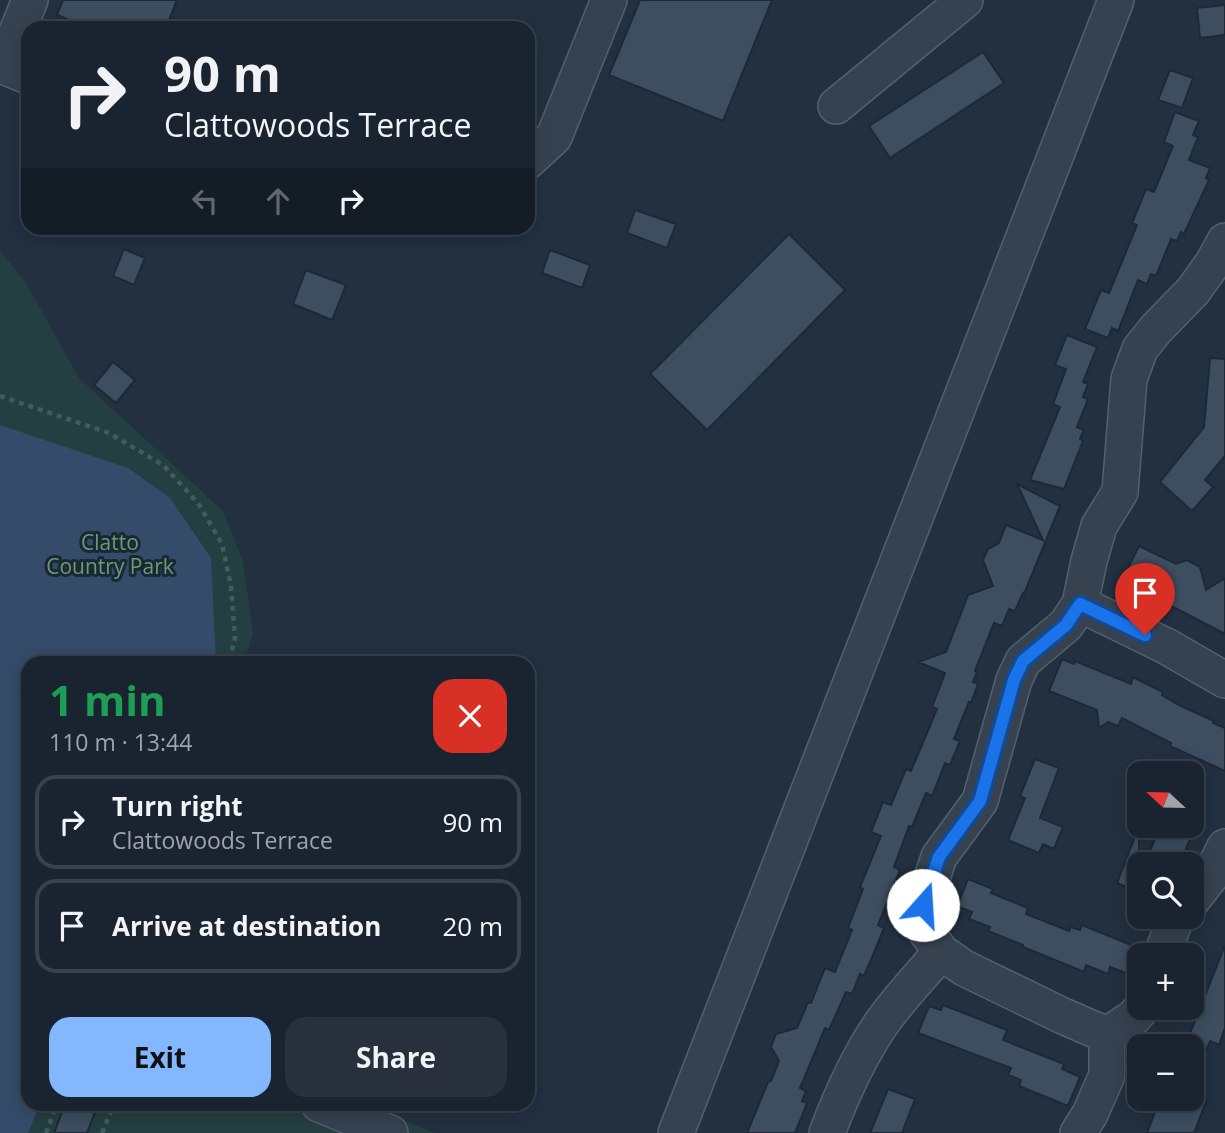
<!DOCTYPE html>
<html lang="en">
<head>
<meta charset="utf-8">
<style>
	body { margin:0; font-family:"Open Sans",sans-serif; background:#27303c; color:#f1f3f6; height:100vh; display:flex; flex-direction:column; font-size:26px; white-space:nowrap }
	* { box-sizing:border-box; margin:0 }
	p { font-size:23px; color:#9fa4ab }
	.icon { flex:none; width:38px; height:38px; fill:none; stroke:currentColor; stroke-width:2; stroke-linecap:round; stroke-linejoin:round }
	.map { position:relative; flex:1; overflow:hidden }
	.panel { position:absolute; left:21px; top:656px; width:514px; height:455px; display:flex; flex-direction:column; background:#1a2430; border-radius:21px; box-shadow:0 4px 18px #0003,0 0 0 2px #38414c }
	.panel>* { flex:none }
	.banner { position:absolute; left:21px; top:21px; width:514px; height:214px; border-radius:21px; box-shadow:0 4px 18px #0003,0 0 0 2px #38414c; background:#1a2430; color:#f1f3f6; overflow:hidden }
	.needle { width:46px; rotate:292deg }
	.buttons { position:absolute; left:1127px; top:761px; display:grid; gap:14px }
	.buttons a { display:grid; place-items:center; width:77px; height:77px; border-radius:14px; background:#1a2430; box-shadow:0 4px 18px #0003,0 0 0 2px #38414c; font-size:35px }
	.pin { position:absolute; display:grid; place-items:center; width:60px; height:60px; color:#fff; margin:-72px -30px; border-radius:50% 50% 50% 0; rotate:-45deg; box-shadow:0 0 7px #0007 }
	.pin .icon { rotate:45deg }
	.me { position:absolute; width:77px; margin:-38px; rotate:19deg; stroke-linejoin:round; filter:drop-shadow(0 0 5px #0008) }
	.turn { display:flex; align-items:center; gap:24px; height:147px; padding:0 28px; font-size:32px }
	.turn .icon { width:91px; height:91px; stroke-width:2.5 }
	.turn b { display:block; font-size:49px; line-height:60px }
	.lanes { display:flex; align-items:center; height:66px; padding:0 28px; background:#0003; justify-content:center; gap:35px; direction:ltr }
	.lanes .off { opacity:.35 }
	.round { display:grid; place-items:center; flex:none; width:74px; height:74px; border-radius:21px; background:#27303c }
	.head { display:flex; align-items:center; justify-content:space-between; height:119px; padding:0 28px }
	h1 { font-size:42px; font-weight:700; line-height:52px; color:#1e9e55 }
	.primary-button { display:flex; gap:14px; margin-top:auto; padding:14px 28px }
	.primary-button a { flex:1; height:80px; border-radius:21px; background:#83b8ff; color:#111; font-size:28px; font-weight:700; line-height:80px; text-align:center }
	.primary-button a+a { background:#27303c; color:#f1f3f6 }
	ul { padding:0; list-style:none }
	li { display:flex; align-items:center; gap:21px; height:94px; margin:0 14px 10px; padding:0 14px; border:4px solid #38414c; border-radius:21px }
	li div { flex:1 }
	li b { display:block; font-size:26px }
	li em { font-style:normal }
	.map>svg:first-child { display:block }
	.green { fill:#243f41 }
	.water { fill:#344c69 }
	.building { fill:#3d4e60; stroke:#1d2937; stroke-width:2 }
	.lines { fill:none; stroke-linecap:round; stroke-linejoin:round }
	.minor-casing { stroke:#54606e; stroke-width:38 }
	.path { stroke:#425c5e; stroke-width:4.5; stroke-dasharray:5 5; stroke-linecap:butt }
	.minor { stroke:#364250; stroke-width:35 }
	.route-casing { stroke:#114b97; stroke-width:18 }
	.route { stroke:#1a73e8; stroke-width:12 }
	.labels { text-anchor:middle; stroke-width:6; stroke-linejoin:round; paint-order:stroke }
	.park-label { font-size:21px; fill:#679e71; stroke:#1b2735 }
</style>
</head>
<body>
<div class="map">
<svg width="1225" height="1133" viewBox="0 0 1225 1133">
	<rect width="100%" height="100%" fill="#223040"/>
	<path class="green" d="M0,251L25,281L79,378L223,511L243,562L253,633L244,663H28V1104H366L435,1133H0Z"/>
	<path class="water" d="M0,425L128,468L170,498L211,558L216,663H28V1104H40L28,1133H0Z"/>
	<path class="building" d="M63,0H177L166,28H89L57,15Z
		M640,0H772L723,121L609,75Z
		M1225,5V35L1200,38L1197,8Z
		M983,52L1004,83L890,158L869,126Z
		M1170,70L1193,78L1182,108L1158,100Z
		M1175,112L1199,121L1193,135L1198,137L1189,160L1210,168L1206,178L1209,180L1184,234L1181,232L1177,241L1171,239L1156,276L1151,274L1147,284L1138,280L1118,331L1112,328L1108,338L1085,329L1101,290L1109,293L1137,225L1132,223L1146,189L1154,192L1173,146L1164,142Z
		M635,210L676,224L667,248L627,233Z
		M789,234L845,290L707,430L650,374Z
		M124,249L145,258L134,285L113,276Z
		M550,250L590,265L582,288L542,273Z
		M306,270L346,285L332,320L293,304Z
		M1067,335L1097,347L1083,382L1088,384L1083,397L1088,399L1077,427L1084,430L1080,439L1083,441L1064,489L1030,480L1060,407L1053,404L1066,369L1055,365Z
		M1210,358L1225,359V456L1205,480L1213,487L1192,511L1160,482L1204,427Z
		M113,362L135,380L116,403L94,385Z
		M1017,484L1060,506L1024,594L1023,593L1015,611L1009,609L1002,626L994,623L975,671L977,672L973,682L978,684L971,703L969,702L954,739L960,741L950,765L945,763L932,796L926,793L912,827L909,826L894,867L900,870L878,925L884,928L871,960L864,976L860,974L852,994L846,992L829,1030L825,1028L800,1088L806,1091L802,1101L807,1103L795,1133H747L768,1082L771,1081L779,1061L771,1047L776,1034L797,1028L808,1002L811,1003L825,968L835,972L852,930L848,928L863,889L860,887L881,836L871,832L883,802L891,805L906,769L911,771L937,709L932,707L945,673L918,662L946,652L968,595L993,586L983,560L988,549L999,543L1006,525L1043,540Z
		M1139,546L1176,564L1187,560L1200,567L1206,590L1225,578V634L1154,597L1156,593L1134,582L1136,577L1126,572Z
		M1062,659L1074,664L1075,661L1131,684L1133,677L1163,692L1162,695L1179,705L1214,721L1213,723L1225,728V771L1170,746L1171,743L1122,718L1118,726L1108,722L1099,728L1097,710L1049,691Z
		M1035,759L1059,768L1040,818L1063,827L1054,849L1043,844L1039,853L1008,840L1025,798L1020,796Z
		M1160,826H1180L1193,831L1180,864H1145Z
		M1138,829H1139V892L1117,883Z
		M968,879L993,889L991,893L1028,908L1026,914L1069,931L1071,927L1080,930L1082,925L1136,947L1126,973L1110,967L1108,974L1086,965L1084,972L1023,947V945L988,931L990,927L969,919L972,912L957,906Z
		M1225,945V1028L1219,1045L1210,1041L1192,1085V1046H1185Z
		M943,1005L1007,1030L1003,1040L1064,1064L1062,1069L1080,1077L1068,1106L1019,1086L1021,1080L1008,1075L1011,1068L918,1033L929,1006L941,1010Z
		M888,1089L915,1099L902,1133H870Z
		M1160,1099H1207L1194,1133H1147Z
		M65,1104H98L87,1133H54Z"/>
	<g class="lines">
		<g class="minor-casing">
			<path id="minor" d="M28,76L3,66L30,0
				M836,106L965,0
				M528,161L554,137L609,0
				M1080,604L1166,646L1225,680
				M1192,900L1210,877L1225,847
				M1161,956L1175,921L1178,917
				M1142,1008L1133,1018L1107,1035L1063,1016L964,968L941,952L926,931L923,905L939,857L980,801L1014,680L1023,661L1066,625L1080,604L1089,561L1099,526L1120,492L1129,379L1140,349L1156,329L1193,291L1213,263L1225,241
				M319,1104L390,1133
				M676,1133L1116,0
				M827,1133C841,1096 857,1060 879,1027C897,1000 921,976 941,952
				M1078,1133L1090,1114L1107,1075V1035"/>
		</g>
		<path class="path" d="M0,396L109,433L163,465L198,503L222,544L231,586L235,638L229,663
			M46,1133L57,1104
			M102,1133L114,1104"/>
		<use href="#minor" class="minor"/>
	</g>
	<g class="lines">
		<g class="route-casing">
			<path id="route" d="M923,905L939,857L980,801L1014,680L1023,661L1066,625L1080,604L1145,635"/>
		</g>
		<use href="#route" class="route"/>
	</g>
	<g class="labels">
		<g class="park-label">
			<text x="110" y="550">Clatto<tspan x="110" dy="24">Country Park</tspan></text>
		</g>
	</g>
</svg>
<div class="buttons">
<a><svg class="needle" viewBox="-14 -14 28 28"><path d="M0-13l5 13h-10z" fill="#e53935"/><path d="M0 13l5-13h-10z" fill="#9fa4ab"/></svg></a>
<a><svg class="icon" aria-label="search" viewBox="0 0 24 24"><circle cx="10" cy="10" r="6"/><path d="M15 15l6 6"/></svg></a>
<a>+</a>
<a>−</a>
</div>
<div class="pin" style="left:1145px;top:635px;background:#d93025"><svg class="icon" aria-label="arrive" viewBox="0 0 24 24"><path d="M6 21V4h12l-3 4 3 4H6"/></svg></div>
<svg class="me" style="left:923px;top:905px" viewBox="-20 -20 40 40"><circle r="19" fill="#fff"/><path d="M0-13L10 11 0 6-10 11z" fill="#1a73e8"/></svg>
<div class="banner">
<div class="turn"><svg class="icon" aria-label="right" viewBox="0 0 24 24"><path d="M7 20v-9h11M14 6l5 5-5 5"/></svg><div><b>90 m</b>Clattowoods Terrace</div></div>
<div class="lanes"><svg class="icon off" aria-label="left" viewBox="0 0 24 24"><path d="M17 20v-9H6M10 6l-5 5 5 5"/></svg><svg class="icon off" aria-label="ahead" viewBox="0 0 24 24"><path d="M12 20V5M6 11l6-6 6 6"/></svg><svg class="icon" aria-label="right" viewBox="0 0 24 24"><path d="M7 20v-9h11M14 6l5 5-5 5"/></svg></div>
</div>
<section class="panel">
<div class="head"><div><h1>1 min</h1><p>110 m · 13:44</p></div><a class="round" style="background:#d93025;color:#fff"><svg class="icon" aria-label="close" viewBox="0 0 24 24"><path d="M6 6l12 12M18 6L6 18"/></svg></a></div>
<ul>
<li><svg class="icon" aria-label="right" viewBox="0 0 24 24"><path d="M7 20v-9h11M14 6l5 5-5 5"/></svg><div><b>Turn right</b><p>Clattowoods Terrace</p></div><em>90 m</em></li>
<li><svg class="icon" aria-label="arrive" viewBox="0 0 24 24"><path d="M6 21V4h12l-3 4 3 4H6"/></svg><div><b>Arrive at destination</b></div><em>20 m</em></li>
</ul>
<div class="primary-button"><a>Exit</a><a>Share</a></div>
</section>
</div>
</body>
</html>
